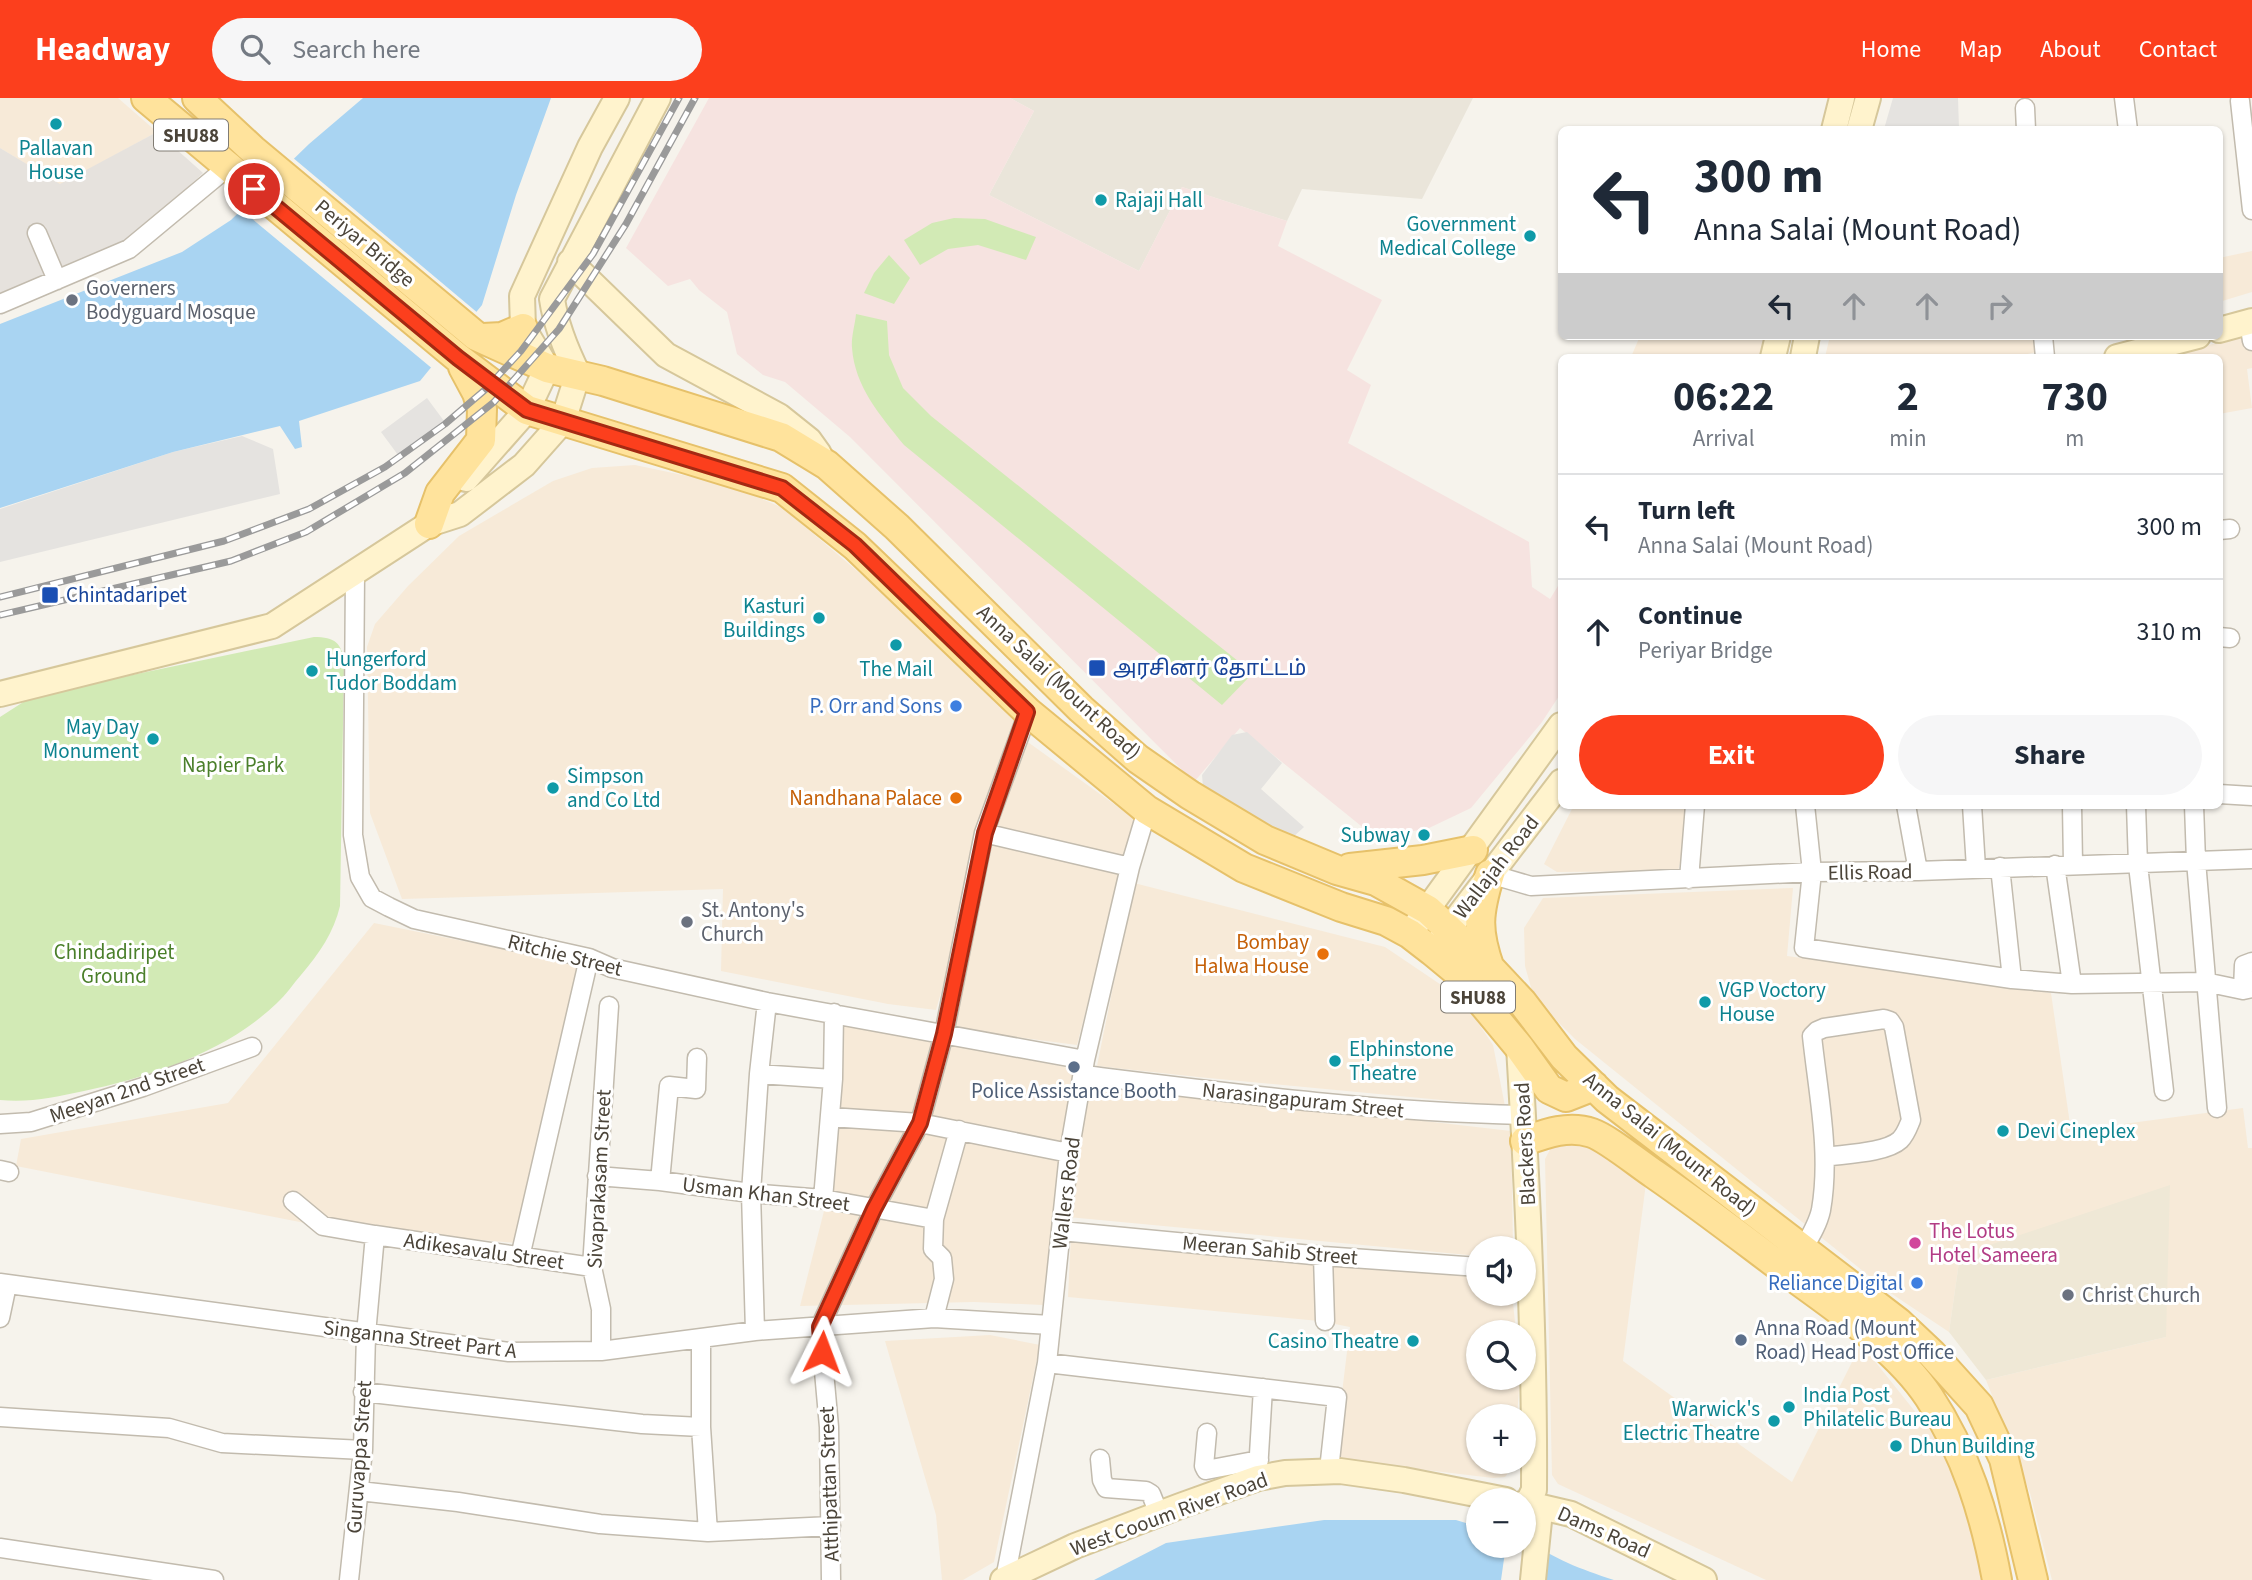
<!DOCTYPE html>
<html lang="en">
<head>
<meta charset="utf-8">
<style>
	body { margin:0; font-family:"Source Sans 3","Noto Sans Tamil",sans-serif; background:#f6f6f7; color:#1f2937; height:100vh; display:flex; flex-direction:column; font-size:26px; white-space:nowrap }
	* { box-sizing:border-box; margin:0 }
	p { font-size:23px; color:#747a83 }
	.icon { flex:none; width:38px; height:38px; fill:none; stroke:currentColor; stroke-width:2; stroke-linecap:round; stroke-linejoin:round }
	.map { position:relative; flex:1; overflow:hidden }
	.details { position:absolute; left:1558px; top:256px; width:665px; height:455px; display:flex; flex-direction:column; background:#fff; border-radius:10px; box-shadow:0 2px 5px #0004 }
	.details>* { flex:none }
	.guide { position:absolute; left:1558px; top:28px; width:665px; height:214px; border-radius:10px; box-shadow:0 2px 5px #0004; background:#fff; color:#1f2937; overflow:hidden }
	.fabs { position:absolute; left:1466px; top:1138px; display:grid; gap:14px }
	.fabs a { display:grid; place-items:center; width:70px; height:70px; border-radius:50%; background:#fff; box-shadow:0 2px 5px #0004; font-size:35px }
	.pin { position:absolute; display:grid; place-items:center; width:60px; height:60px; color:#fff; margin:-30px; border:4px solid #fff; border-radius:50%; box-shadow:0 2px 7px #0007 }
	.me { position:absolute; width:77px; margin:-38px; rotate:3deg; stroke-linejoin:round; filter:drop-shadow(0 0 5px #0008) }
	.turn { display:flex; align-items:center; gap:24px; height:147px; padding:0 21px; font-size:32px }
	.turn .icon { width:91px; height:91px; stroke-width:2.5 }
	.turn b { display:block; font-size:49px; line-height:60px }
	.lanes { display:flex; align-items:center; height:66px; padding:0 21px; background:#0003; justify-content:center; gap:35px; direction:ltr }
	.lanes .off { opacity:.35 }
	.eta { display:flex; justify-content:space-evenly; align-items:center; height:119px; text-align:center }
	.eta b { font-size:42px; font-weight:700; line-height:49px }
	.cta { display:flex; gap:14px; margin-top:auto; padding:14px 21px }
	.cta a { flex:1; height:80px; border-radius:42px; background:#fc3f1d; color:#fff; font-size:28px; font-weight:700; line-height:80px; text-align:center }
	.cta a+a { background:#f6f6f7; color:#1f2937 }
	ul { padding:0; list-style:none }
	li { display:flex; align-items:center; gap:21px; height:105px; padding:0 21px; border-top:2px solid #e0e1e3 }
	li div { flex:1 }
	li b { display:block; font-size:26px }
	li em { font-style:normal }
	header { display:flex; align-items:center; gap:42px; box-sizing:border-box; height:98px; padding:0 35px; background:#fc3f1d; color:#fff }
	header strong { font-size:33px }
	nav { display:flex; gap:38px; margin-inline-start:auto; font-size:24px }
	.search { width:490px; height:63px; background:#f6f6f7; display:flex; align-items:center; gap:18px; box-sizing:border-box; padding:0 24px; border-radius:38px; color:#747a83; font-size:26px }
	.map>svg:first-child { display:block }
	.residential { fill:#eae5da }
	.commercial { fill:#f7ead8 }
	.industrial { fill:#e6e2dd }
	.education { fill:#efe8d6 }
	.medical { fill:#f6e3e0 }
	.green { fill:#d2eab5 }
	.parking { fill:#e5e3e0 }
	.water { fill:#a9d4f2 }
	.pier { fill:#f6f3ec }
	.lines { fill:none; stroke-linecap:round; stroke-linejoin:round }
	.street-casing { stroke:#c2bbae; stroke-width:21 }
	.secondary-casing { stroke:#d6c79b; stroke-width:28 }
	.primary-casing { stroke:#e6c16a; stroke-width:32 }
	.street { stroke:#fff; stroke-width:18 }
	.secondary { stroke:#fff3cd; stroke-width:24 }
	.primary { stroke:#ffe39c; stroke-width:28 }
	.rail-casing { stroke:#9a9a9a; stroke-width:7 }
	.rail { stroke:#fff; stroke-width:4.5; stroke-dasharray:13; stroke-linecap:butt }
	.route-casing { stroke:#a42913; stroke-width:18 }
	.route { stroke:#fc3f1d; stroke-width:12 }
	.culture-dot { fill:#0f9aa8; stroke:#fff; stroke-width:2.5 }
	.worship-dot { fill:#6b7280; stroke:#fff; stroke-width:2.5 }
	.transit-dot { fill:#1a4fb4; stroke:#fff; stroke-width:2.5 }
	.shop-dot { fill:#3f7fe0; stroke:#fff; stroke-width:2.5 }
	.food-dot { fill:#e8710a; stroke:#fff; stroke-width:2.5 }
	.service-dot { fill:#5c6f8a; stroke:#fff; stroke-width:2.5 }
	.hotel-dot { fill:#d1479c; stroke:#fff; stroke-width:2.5 }
	.labels { text-anchor:middle; stroke-width:6; stroke-linejoin:round; paint-order:stroke }
	.shield { fill:#fff; stroke:#817c74; stroke-width:2 }
	.shield-label { font-size:19px; font-weight:bold; fill:#4b4439 }
	.culture-label { font-size:21px; fill:#0d838f; stroke:#fff; text-anchor:start }
	.street-label { font-size:21px; fill:#4b4439; stroke:#fff }
	.worship-label { font-size:21px; fill:#5b616d; stroke:#fff; text-anchor:start }
	.transit-label { font-size:21px; fill:#164399; stroke:#fff; text-anchor:start }
	.shop-label { font-size:21px; fill:#366cbe; stroke:#fff; text-anchor:end }
	.park-label { font-size:21px; fill:#4a7f2a; stroke:#fff }
	.food-label { font-size:21px; fill:#c56008; stroke:#fff; text-anchor:end }
	.service-label { font-size:21px; fill:#4e5e75; stroke:#fff }
	.hotel-label { font-size:21px; fill:#b23c85; stroke:#fff; text-anchor:start }
</style>
</head>
<body>
<header>
<strong>Headway</strong>
<div class="search"><svg class="icon" aria-label="search" viewBox="0 0 24 24"><circle cx="10" cy="10" r="6"/><path d="M15 15l6 6"/></svg>Search here</div>
<nav><a>Home</a><a>Map</a><a>About</a><a>Contact</a></nav>
</header>
<div class="map">
<svg width="2252" height="1482" viewBox="0 0 2252 1482">
	<rect width="100%" height="100%" fill="#f6f3ec"/>
	<path class="residential" d="M1010,0H1473L1422,101L1302,91L1287,123L1182,89L1139,173L989,97L1034,13Z"/>
	<path class="commercial" d="M0,0H118L157,34L60,87L0,50Z
		M2252,153V194L2219,204V160Z
		M2252,235V270L2247,271L2252,310L2219,316V259H2166Z
		M1640,238H1765L1760,259H1631Z
		M1830,238H2043L2044,252L2015,259H1825Z
		M635,367L730,387L783,410L902,511L1017,626L936,912L888,906L721,873L723,791L402,801L370,715L367,549L375,526L408,488L459,438L553,383L592,370Z
		M1025,642L1143,727L1124,763L991,728Z
		M1574,707H1690L1687,735L1678,773L1557,774L1544,766Z
		M989,741L1121,774L1077,947L946,930Z
		M1134,785L1385,849L1462,901L1493,947L1505,1008L1198,979L1097,968Z
		M1793,790L1787,858L2051,895L2071,1033L2243,1010L2248,1050H2252V1482H2052L2030,1395L1986,1282L2166,1239L1960,1157L1949,1234L1889,1194L1575,941L1534,900L1525,868L1524,830L1543,800Z
		M374,825L581,867L516,1145L315,1127L16,1068L21,1041L228,1005Z
		M838,922L1079,972L1043,1207L974,1204L800,1208L824,1113Z
		M1096,985L1511,1033L1513,1150H1479V1158L1068,1119L1086,992Z
		M1571,1044L1608,1058L1646,1085L1623,1263L1792,1384L1861,1246L1941,1346L1969,1414L1981,1482H1766L1558,1386L1552,1377L1545,1061L1553,1046Z
		M1071,1137L1317,1163L1319,1223L1068,1199Z
		M1333,1163L1479,1175V1195H1512L1516,1234H1479V1279H1520L1517,1318H1479V1363H1513V1369L1505,1379L1493,1380L1334,1361L1350,1229L1335,1226Z
		M990,1237L1040,1247L994,1464L963,1482H942L936,1417L885,1243Z"/>
	<path class="industrial" d="M157,34L203,75L132,141L0,195V50L60,86Z"/>
	<path class="education" d="M2170,1087L2166,1239L1986,1282L1949,1234L1960,1157Z"/>
	<path class="medical" d="M709,0H1010L1034,13L989,97L1139,173L1182,89L1287,123L1278,148L1382,202L1347,272L1371,287L1348,345L1529,444L1532,489L1550,501L1561,483V595L1542,624L1471,710L1429,730L1376,740L1240,630L1194,684L850,339L785,284L763,277L737,256L727,214L699,192L690,181L668,188L626,150Z"/>
	<path class="green" d="M954,120L985,121L1036,139L1026,162L978,147L948,151L920,167L904,142L932,125Z
		M889,157L910,180L894,206L864,195L874,175Z
		M856,216L887,223L889,257L903,290L931,318L1253,575L1222,607L904,347C880,317 855,289 852,250C851,239 855,227 856,216Z
		M314,539C335,539 342,545 344,565L340,808C334,834 319,856 301,877C293,886 286,897 277,905C226,954 152,978 84,993C56,999 29,1005 0,1002V619L28,601L46,595Z"/>
	<path class="parking" d="M1893,0H1958L1959,31H1884Z
		M427,300L444,323L398,357L381,334Z
		M242,338L273,351L280,396L0,464V411L173,354Z
		M1247,634L1282,665L1261,691L1304,729L1292,740L1283,738L1203,689L1202,677L1232,637Z"/>
	<path class="water" d="M363,0H551L516,97L482,207L420,283L299,323L302,349L295,351L280,328L173,354L0,410V226L182,154L231,122L309,46Z
		M1324,1422H1456L1479,1429V1447H1524V1440C1554,1461 1580,1471 1614,1482H1094L1166,1445Z"/>
	<path class="pier" d="M292,59L479,216L434,272L239,110Z
		M1531,1441L1549,1454L1545,1482H1501L1506,1447H1524Z"/>
	<g class="lines">
		<g class="street-casing">
			<path id="street" d="M2124,0L2128,32
				M2240,3L2252,112
				M2025,10L2026,32
				M37,135L57,182
				M0,206L129,151L229,68
				M2249,223L2252,243
				M2043,238L2045,259
				M2219,432L2230,431
				M355,475L353,737L360,779L372,800L389,809L414,821L589,860L612,870L767,904L1085,962
				M2219,539L2230,540
				M2219,696L2252,698
				M1805,707L1812,774L1804,850L2012,881L2072,886L2205,884L2243,892L2252,890
				M1906,707L1918,773
				M1972,707L1976,770
				M2072,707L2073,766
				M2136,707L2138,767L2164,993
				M2194,707L2196,763L2217,1010
				M984,735L1130,769
				M2055,767L2072,886
				M2000,769L2012,881
				M1490,776L1531,788L1812,774L1918,773L2252,761
				M1689,781L1695,707
				M2243,892L2244,867L2252,864
				M759,976L833,981
				M1084,977C1230,995 1376,1014 1523,1017
				M830,1019L920,1025L1069,1055
				M0,1026L31,1024L143,989L252,949
				M0,1072L9,1074
				M597,1078L660,1083L751,1095L823,1101L934,1121
				M660,1083L669,988L696,991L697,960
				M823,1101L833,981L834,915
				M293,1103L323,1128L375,1137L366,1236L363,1352L349,1482
				M1061,1133L1323,1158L1479,1169
				M375,1137L592,1169
				M1803,1151C1810,1139 1818,1126 1821,1112C1831,1055 1818,995 1812,938L1817,933L1824,930L1884,921L1890,923L1894,929L1911,1022C1908,1029 1906,1036 1900,1042C1886,1055 1844,1056 1825,1059
				M1323,1158L1325,1223
				M520,1159L589,860
				M0,1185L509,1254L601,1253L755,1233L934,1220L1051,1227
				M0,1220L7,1187
				M934,1220L944,1181L942,1160L933,1151L934,1121L959,1032
				M755,1233L751,1095L759,976L767,904
				M701,1241V1329L708,1434
				M601,1253V1211L592,1169L609,908
				M1047,1265L1337,1299L1329,1372
				M363,1294L642,1326L701,1329
				M0,1319L169,1330L222,1345L363,1352
				M1207,1335L1204,1368L1206,1372L1259,1362
				M1100,1361L1102,1382L1106,1390L1146,1393L1151,1396L1159,1416
				M1258,1373L1263,1290
				M359,1393L458,1404L600,1426L708,1434L831,1428
				M0,1450L214,1482
				M1005,1481L1047,1265L1069,1055L1085,962L1130,769L1147,712
				M831,1482L829,1329L820,1229L874,1111L920,1025L944,936L984,735L1028,614"/>
		</g>
		<g class="secondary-casing">
			<path id="secondary" d="M1834,32L1842,0
				M1859,32L1868,0
				M570,164L666,257L779,318L809,342L819,356
				M2219,232L2252,223
				M1773,259L1778,238
				M1803,259L1807,238
				M2117,259L2198,238
				M466,381L527,312L547,270L523,230L522,198L590,49L617,0
				M429,426L460,416L524,367L563,323L578,276C566,252 556,228 552,201L658,0
				M0,596L272,528L429,426L440,412
				M1416,827L1561,627
				M1438,845L1561,684
				M1519,949C1528,1097 1535,1244 1534,1392L1527,1406L1524,1435
				M1524,1405L1571,1416L1704,1482
				M1003,1482L1075,1448L1180,1408L1258,1380L1285,1375L1340,1373L1404,1382L1506,1402
				M1533,1482L1540,1413"/>
		</g>
		<g class="primary-casing">
			<path id="primary" d="M146,0L458,260L527,312L782,390L855,448L1028,614L1147,712L1244,770L1341,809L1386,823L1410,836L1432,853L1455,872L1519,949L1549,991L1566,999L1594,988
				M197,0L253,52L476,238L547,270L603,283L781,339L827,367L897,429L1081,611L1138,661L1190,697L1265,742L1337,772L1376,783L1428,812L1491,871L1522,904L1564,959L1607,1001L1898,1224L1932,1256L1979,1308L2004,1361L2033,1482
				M483,240L502,239L523,230
				M429,426L440,395L481,342L482,311L477,295L463,269
				M1350,770L1423,762L1473,752
				M1490,776C1478,815 1476,832 1490,871
				M1525,1043C1547,1035 1569,1027 1592,1035C1607,1040 1639,1066 1654,1076C1702,1109 1748,1145 1795,1180C1840,1213 1898,1252 1929,1299C1966,1355 1985,1417 1997,1482"/>
		</g>
		<use href="#street" class="street"/>
		<use href="#secondary" class="secondary"/>
		<use href="#primary" class="primary"/>
		<g class="rail-casing">
			<path id="rail" d="M0,499L224,443L309,411L385,369L445,326L486,291L521,253L593,156L679,0
				M0,517L231,463L306,434L405,375L494,304L559,231L626,126L695,0"/>
		</g>
		<use href="#rail" class="rail"/>
	</g>
	<g class="lines">
		<g class="route-casing">
			<path id="route" d="M254,91L458,260L527,312L782,390L855,447L1027,614L985,735L944,936L920,1025L874,1111L820,1229L822,1254"/>
		</g>
		<use href="#route" class="route"/>
	</g>
	<g class="culture-dot">
		<circle cx="56" cy="26" r="7"/>
		<circle cx="1101" cy="102" r="7"/>
		<circle cx="1530" cy="138" r="7"/>
		<circle cx="819" cy="520" r="7"/>
		<circle cx="896" cy="547" r="7"/>
		<circle cx="312" cy="573" r="7"/>
		<circle cx="153" cy="641" r="7"/>
		<circle cx="553" cy="690" r="7"/>
		<circle cx="1424" cy="737" r="7"/>
		<circle cx="1705" cy="904" r="7"/>
		<circle cx="1335" cy="963" r="7"/>
		<circle cx="2003" cy="1033" r="7"/>
		<circle cx="1413" cy="1243" r="7"/>
		<circle cx="1789" cy="1309" r="7"/>
		<circle cx="1774" cy="1323" r="7"/>
		<circle cx="1896" cy="1348" r="7"/>
	</g>
	<g class="worship-dot">
		<circle cx="72" cy="202" r="7"/>
		<circle cx="687" cy="824" r="7"/>
		<circle cx="2068" cy="1197" r="7"/>
	</g>
	<g class="transit-dot">
		<rect x="41" y="488" width="18" height="18" rx="3.5"/>
		<rect x="1088" y="561" width="18" height="18" rx="3.5"/>
	</g>
	<g class="shop-dot">
		<circle cx="956" cy="608" r="7"/>
		<circle cx="1917" cy="1185" r="7"/>
	</g>
	<g class="food-dot">
		<circle cx="956" cy="700" r="7"/>
		<circle cx="1323" cy="856" r="7"/>
	</g>
	<g class="service-dot">
		<circle cx="1074" cy="969" r="7"/>
		<circle cx="1741" cy="1242" r="7"/>
	</g>
	<circle class="hotel-dot" cx="1915" cy="1145" r="7"/>
	<g class="labels">
		<g class="shield">
			<rect x="154" y="21.5" width="74" height="31" rx="5"/>
			<rect x="1441" y="883.5" width="74" height="31" rx="5"/>
		</g>
		<g class="shield-label">
			<text x="191" y="44">SHU88</text>
			<text x="1478" y="906">SHU88</text>
		</g>
		<g class="culture-label">
			<text x="56" y="57" text-anchor="middle">Pallavan<tspan x="56" dy="24">House</tspan></text>
			<text x="1115" y="109">Rajaji Hall</text>
			<text x="1516" y="133" text-anchor="end">Government<tspan x="1516" dy="24">Medical College</tspan></text>
			<text x="805" y="515" text-anchor="end">Kasturi<tspan x="805" dy="24">Buildings</tspan></text>
			<text x="326" y="568">Hungerford<tspan x="326" dy="24">Tudor Boddam</tspan></text>
			<text x="896" y="578" text-anchor="middle">The Mail</text>
			<text x="139" y="636" text-anchor="end">May Day<tspan x="139" dy="24">Monument</tspan></text>
			<text x="567" y="685">Simpson<tspan x="567" dy="24">and Co Ltd</tspan></text>
			<text x="1410" y="744" text-anchor="end">Subway</text>
			<text x="1719" y="899">VGP Voctory<tspan x="1719" dy="24">House</tspan></text>
			<text x="1349" y="958">Elphinstone<tspan x="1349" dy="24">Theatre</tspan></text>
			<text x="2017" y="1040">Devi Cineplex</text>
			<text x="1399" y="1250" text-anchor="end">Casino Theatre</text>
			<text x="1803" y="1304">India Post<tspan x="1803" dy="24">Philatelic Bureau</tspan></text>
			<text x="1760" y="1318" text-anchor="end">Warwick's<tspan x="1760" dy="24">Electric Theatre</tspan></text>
			<text x="1910" y="1355">Dhun Building</text>
		</g>
		<g class="street-label">
			<text transform="translate(365 145) rotate(40)" y="7">Periyar Bridge</text>
			<text transform="translate(1059 584) rotate(43)" y="7">Anna Salai (Mount Road)</text>
			<text transform="translate(1496 769) rotate(-52)" y="7">Wallajah Road</text>
			<text transform="translate(1870 774) rotate(-1)" y="7">Ellis Road</text>
			<text transform="translate(565 857) rotate(14)" y="7">Ritchie Street</text>
			<text transform="translate(127 992) rotate(-19)" y="7">Meeyan 2nd Street</text>
			<text transform="translate(1303 1002) rotate(6)" y="7">Narasingapuram Street</text>
			<text transform="translate(1525 1046) rotate(-93)" y="7">Blackers Road</text>
			<text transform="translate(1670 1046) rotate(39)" y="7">Anna Salai (Mount Road)</text>
			<text transform="translate(599 1081) rotate(-87)" y="7">Sivaprakasam Street</text>
			<text transform="translate(1066 1095) rotate(-83)" y="7">Wallers Road</text>
			<text transform="translate(766 1096) rotate(7)" y="7">Usman Khan Street</text>
			<text transform="translate(1270 1152) rotate(5)" y="7">Meeran Sahib Street</text>
			<text transform="translate(484 1153) rotate(8)" y="7">Adikesavalu Street</text>
			<text transform="translate(420 1241) rotate(7)" y="7">Singanna Street Part A</text>
			<text transform="translate(359 1359) rotate(-86)" y="7">Guruvappa Street</text>
			<text transform="translate(829 1386) rotate(-92)" y="7">Atthipattan Street</text>
			<text transform="translate(1169 1416) rotate(-20)" y="7">West Cooum River Road</text>
			<text transform="translate(1604 1434) rotate(24)" y="7">Dams Road</text>
		</g>
		<g class="worship-label">
			<text x="86" y="197">Governers<tspan x="86" dy="24">Bodyguard Mosque</tspan></text>
			<text x="701" y="819">St. Antony's<tspan x="701" dy="24">Church</tspan></text>
			<text x="2082" y="1204">Christ Church</text>
		</g>
		<g class="transit-label">
			<text x="66" y="504">Chintadaripet</text>
			<text x="1113" y="577">அரசினர் தோட்டம்</text>
		</g>
		<g class="shop-label">
			<text x="942" y="615">P. Orr and Sons</text>
			<text x="1903" y="1192">Reliance Digital</text>
		</g>
		<g class="park-label">
			<text x="233" y="674">Napier Park</text>
			<text x="114" y="861">Chindadiripet<tspan x="114" dy="24">Ground</tspan></text>
		</g>
		<g class="food-label">
			<text x="942" y="707">Nandhana Palace</text>
			<text x="1309" y="851">Bombay<tspan x="1309" dy="24">Halwa House</tspan></text>
		</g>
		<g class="service-label">
			<text x="1074" y="1000">Police Assistance Booth</text>
			<text x="1755" y="1237" text-anchor="start">Anna Road (Mount<tspan x="1755" dy="24">Road) Head Post Office</tspan></text>
		</g>
		<g class="hotel-label">
			<text x="1929" y="1140">The Lotus<tspan x="1929" dy="24">Hotel Sameera</tspan></text>
		</g>
	</g>
</svg>
<div class="fabs">
<a><svg class="icon" aria-label="sound" viewBox="0 0 24 24"><path d="M4 9h4l5-4v14l-5-4H4zM17 9q2 3 0 6"/></svg></a>
<a><svg class="icon" aria-label="search" viewBox="0 0 24 24"><circle cx="10" cy="10" r="6"/><path d="M15 15l6 6"/></svg></a>
<a>+</a>
<a>−</a>
</div>
<div class="pin" style="left:254px;top:91px;background:#d93025"><svg class="icon" aria-label="arrive" viewBox="0 0 24 24"><path d="M6 21V4h12l-3 4 3 4H6"/></svg></div>
<svg class="me" style="left:822px;top:1254px" viewBox="-20 -20 40 40"><path d="M0-17L14 15 0 8-14 15z" fill="#fc3f1d" stroke="#fff" stroke-width="4"/></svg>
<div class="guide">
<div class="turn"><svg class="icon" aria-label="left" viewBox="0 0 24 24"><path d="M17 20v-9H6M10 6l-5 5 5 5"/></svg><div><b>300 m</b>Anna Salai (Mount Road)</div></div>
<div class="lanes"><svg class="icon" aria-label="left" viewBox="0 0 24 24"><path d="M17 20v-9H6M10 6l-5 5 5 5"/></svg><svg class="icon off" aria-label="ahead" viewBox="0 0 24 24"><path d="M12 20V5M6 11l6-6 6 6"/></svg><svg class="icon off" aria-label="ahead" viewBox="0 0 24 24"><path d="M12 20V5M6 11l6-6 6 6"/></svg><svg class="icon off" aria-label="right" viewBox="0 0 24 24"><path d="M7 20v-9h11M14 6l5 5-5 5"/></svg></div>
</div>
<section class="details">
<div class="eta">
<div><b>06:22</b><p>Arrival</p></div>
<div><b>2</b><p>min</p></div>
<div><b>730</b><p>m</p></div>
</div>
<ul>
<li><svg class="icon" aria-label="left" viewBox="0 0 24 24"><path d="M17 20v-9H6M10 6l-5 5 5 5"/></svg><div><b>Turn left</b><p>Anna Salai (Mount Road)</p></div><em>300 m</em></li>
<li><svg class="icon" aria-label="ahead" viewBox="0 0 24 24"><path d="M12 20V5M6 11l6-6 6 6"/></svg><div><b>Continue</b><p>Periyar Bridge</p></div><em>310 m</em></li>
</ul>
<div class="cta"><a>Exit</a><a>Share</a></div>
</section>
</div>
</body>
</html>
